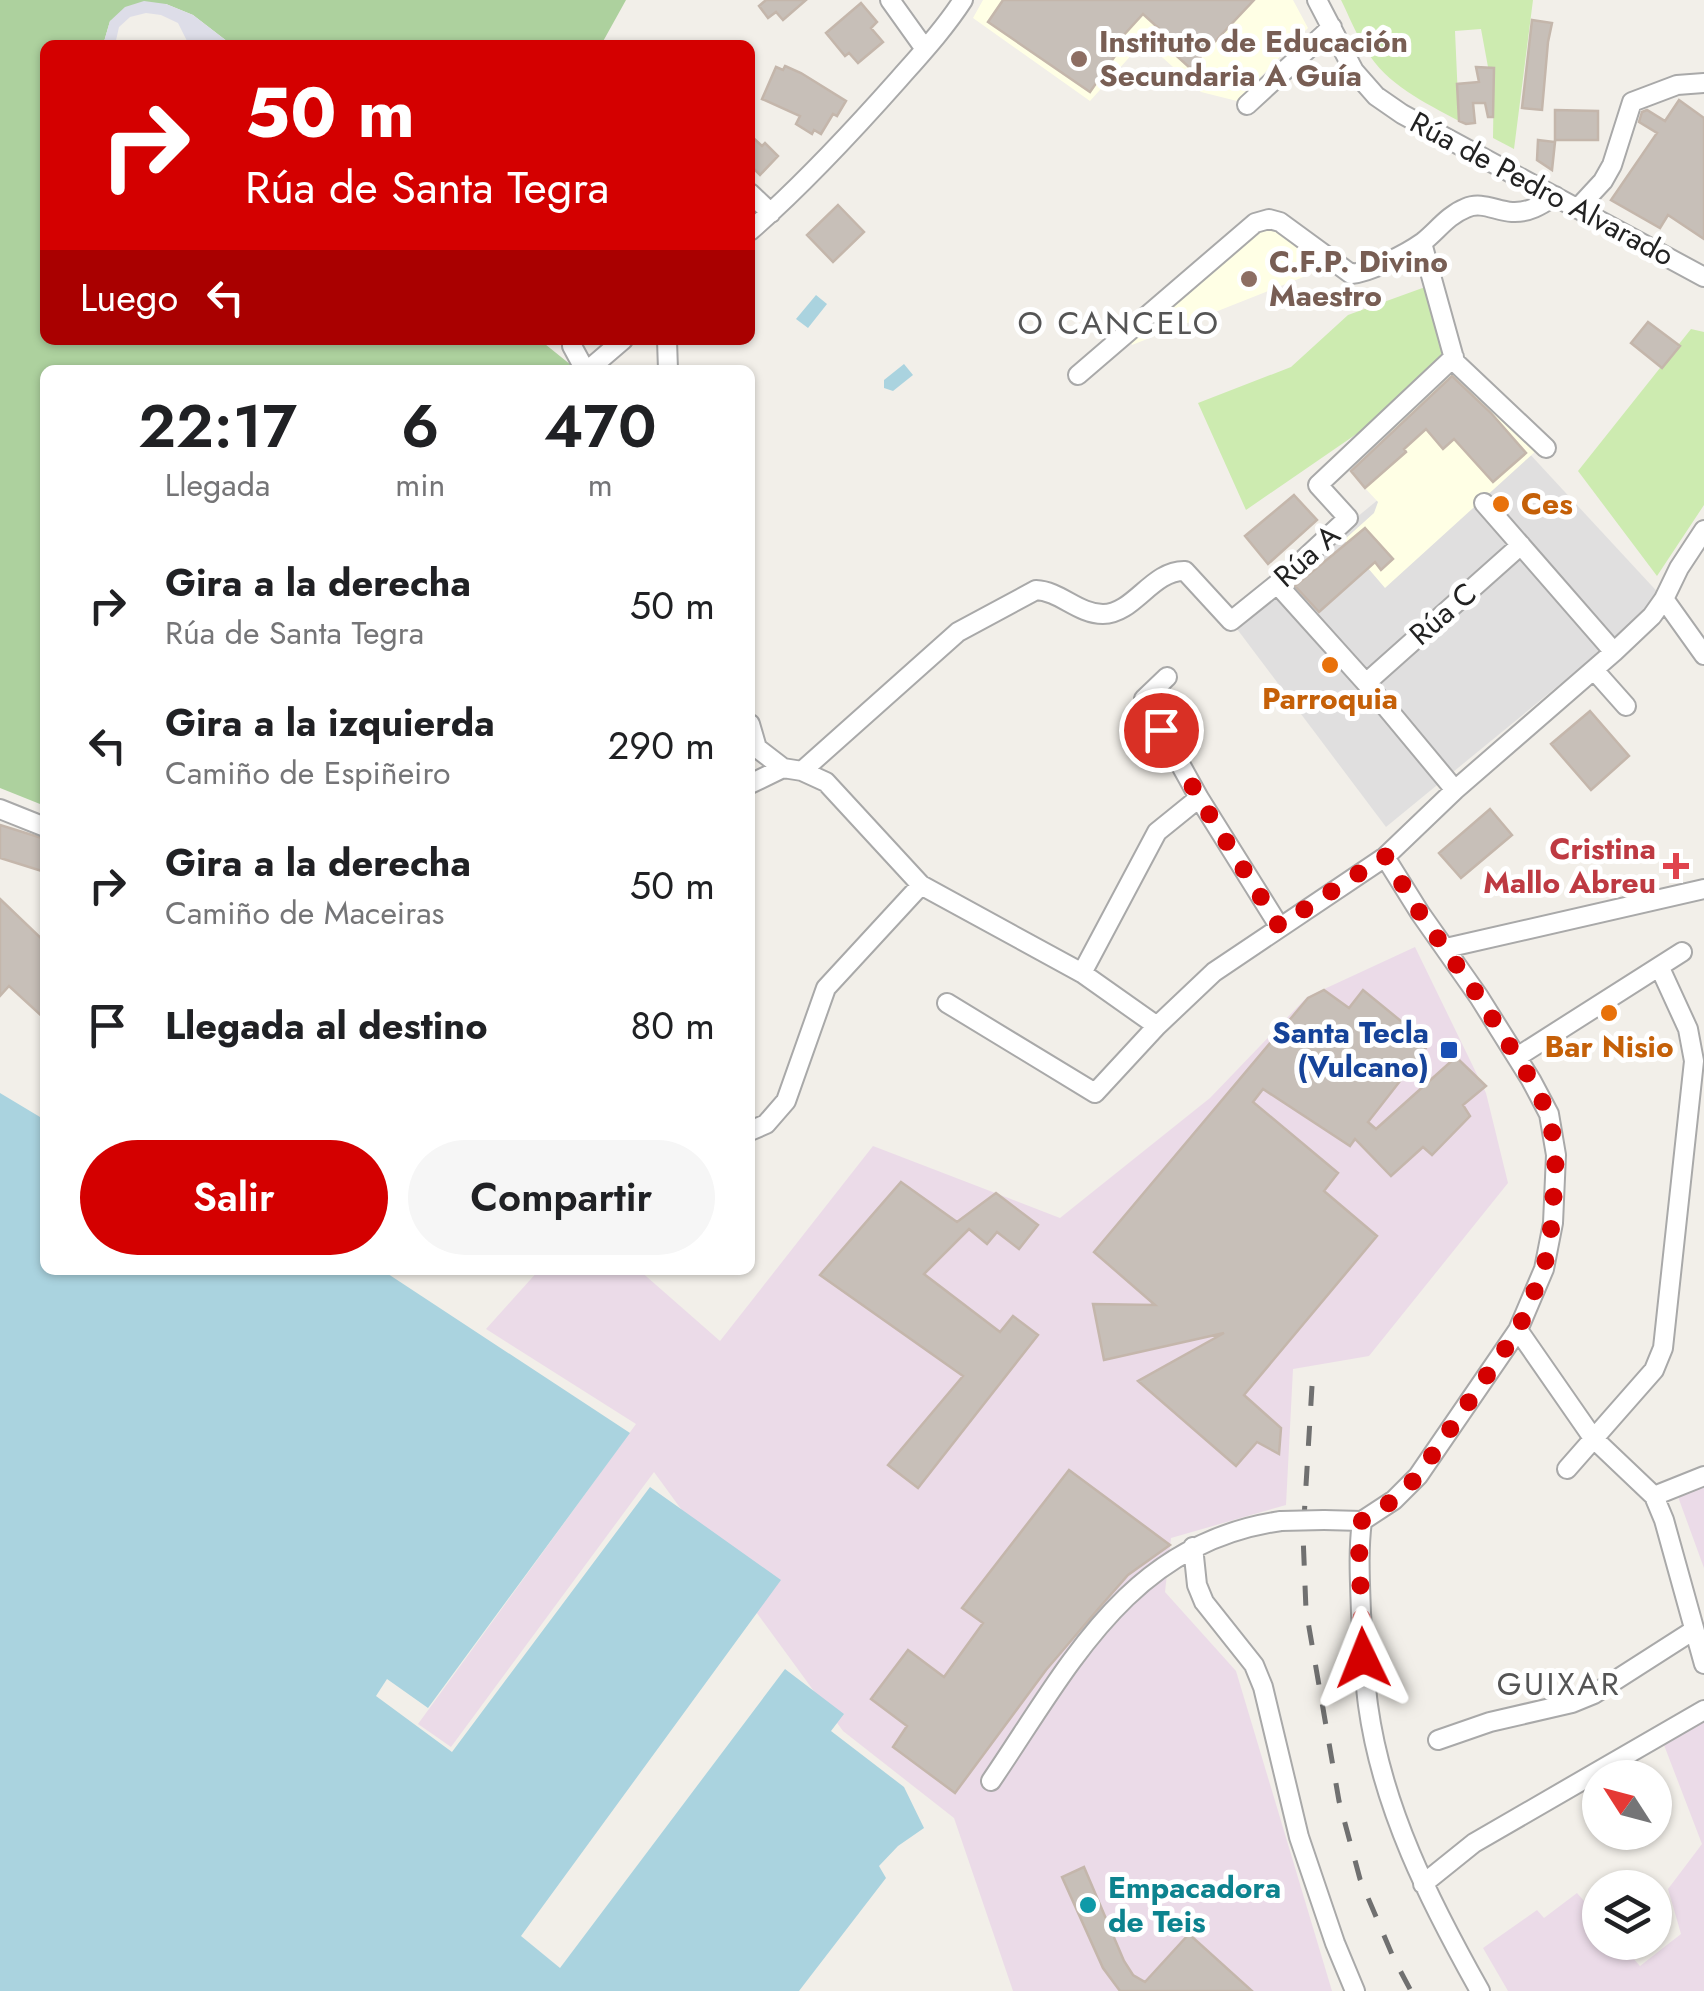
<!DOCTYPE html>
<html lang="es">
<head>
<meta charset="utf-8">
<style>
	body { margin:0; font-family:Jost,sans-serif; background:#f6f6f6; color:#202124; height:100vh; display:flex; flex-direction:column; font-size:38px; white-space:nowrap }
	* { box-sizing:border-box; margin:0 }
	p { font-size:32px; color:#757577 }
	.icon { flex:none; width:55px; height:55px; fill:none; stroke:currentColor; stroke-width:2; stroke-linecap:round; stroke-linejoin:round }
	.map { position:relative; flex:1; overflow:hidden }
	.details { position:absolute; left:40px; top:365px; width:715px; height:910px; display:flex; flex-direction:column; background:#fff; border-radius:15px; box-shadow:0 2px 8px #0004 }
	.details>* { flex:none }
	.guide { position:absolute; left:40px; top:40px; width:715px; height:305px; border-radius:15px; box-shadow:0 2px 8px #0004; background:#d40000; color:#fff; overflow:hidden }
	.needle { width:65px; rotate:306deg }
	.fabs { position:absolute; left:1582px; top:1760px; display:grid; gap:20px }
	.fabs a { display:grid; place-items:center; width:90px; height:90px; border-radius:50%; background:#fff; box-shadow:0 2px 8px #0004; font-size:50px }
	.pin { position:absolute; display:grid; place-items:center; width:85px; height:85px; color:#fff; margin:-42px; border:5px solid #fff; border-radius:50%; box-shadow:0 2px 10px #0007 }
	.me { position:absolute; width:110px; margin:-55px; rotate:358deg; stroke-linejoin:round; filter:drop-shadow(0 0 8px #0008) }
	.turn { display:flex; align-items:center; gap:35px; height:210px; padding:0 40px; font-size:45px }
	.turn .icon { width:130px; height:130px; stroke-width:2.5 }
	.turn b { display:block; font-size:70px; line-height:85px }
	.then { display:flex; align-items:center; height:95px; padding:0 40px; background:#0003; gap:20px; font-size:38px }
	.eta { display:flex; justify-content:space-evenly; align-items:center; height:170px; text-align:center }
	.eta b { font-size:60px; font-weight:600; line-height:70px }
	.button { display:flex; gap:20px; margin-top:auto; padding:20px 40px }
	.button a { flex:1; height:115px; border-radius:60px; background:#d40000; color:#fff; font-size:40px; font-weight:600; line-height:115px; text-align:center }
	.button a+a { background:#f6f6f6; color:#202124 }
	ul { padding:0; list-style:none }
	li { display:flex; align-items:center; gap:30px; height:140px; padding:0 40px }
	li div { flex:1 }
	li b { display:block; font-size:38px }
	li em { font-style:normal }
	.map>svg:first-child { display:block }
	.residential { fill:#e0dfdf }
	.industrial { fill:#ebdbe8 }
	.education { fill:#ffffe5 }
	.grass { fill:#cdebb0 }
	.forest { fill:#add19e }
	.plaza { fill:#dddde8 }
	.water { fill:#aad3df }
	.building { fill:#c7bfb8; stroke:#c4b6ab; stroke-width:2.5 }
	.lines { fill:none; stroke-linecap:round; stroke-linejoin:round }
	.street-casing { stroke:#a9a9a9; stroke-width:22 }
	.street { stroke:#fff; stroke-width:18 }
	.rail { stroke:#707070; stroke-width:5; stroke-dasharray:20 20; stroke-linecap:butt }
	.street-bridge-casing { stroke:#a9a9a9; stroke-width:22; stroke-linecap:butt }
	.street-bridge { stroke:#fff; stroke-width:18 }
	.route { stroke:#d40000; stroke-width:18; stroke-dasharray:0 32.4 }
	.education-dot { fill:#8d6e63; stroke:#fff; stroke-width:4 }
	.food-dot { fill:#e8710a; stroke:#fff; stroke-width:4 }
	.health-dot { fill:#e0444e; stroke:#fff; stroke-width:4 }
	.transit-dot { fill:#1a4fb4; stroke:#fff; stroke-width:4 }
	.culture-dot { fill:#0f9aa8; stroke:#fff; stroke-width:4 }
	.labels { text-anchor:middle; stroke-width:10; stroke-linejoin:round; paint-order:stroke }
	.education-label { font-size:30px; font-weight:bold; fill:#785e54; stroke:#fff; text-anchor:start }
	.street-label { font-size:30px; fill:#222; stroke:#fff }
	.food-label { font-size:30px; font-weight:bold; fill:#c56008; stroke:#fff }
	.health-label { font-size:30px; font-weight:bold; fill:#be3a42; stroke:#fff; text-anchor:end }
	.transit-label { font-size:30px; font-weight:bold; fill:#164399; stroke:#fff; text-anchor:end }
	.culture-label { font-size:30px; font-weight:bold; fill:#0d838f; stroke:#fff; text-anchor:start }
	.neighbourhood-label { font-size:32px; letter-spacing:2.5px; fill:#555; stroke:#fff }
</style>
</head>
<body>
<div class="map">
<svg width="1704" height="1991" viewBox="0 0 1704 1991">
	<rect width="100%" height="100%" fill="#f2efe9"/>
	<path class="residential" d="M1488,409L1664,599L1386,827L1231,621Z"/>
	<path class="industrial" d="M1415,947L1486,1093L1508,1183L1369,1356L1293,1369L1286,1505L1171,1538L1165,1592L1236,1671L1332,1991H1013L954,1818L843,1731L654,1472L451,1747L418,1724L636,1424L486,1329L539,1270H639L720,1341L873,1146L1060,1218L1210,1098L1307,997Z
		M1704,1483V1568L1677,1494Z
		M1704,1719V1991H1508L1483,1948L1537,1910L1544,1918L1577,1893L1600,1919V1942L1620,1943L1640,1966L1681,1934L1668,1889L1702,1844L1664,1745Z"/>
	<path class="education" d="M983,0H1293L1308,28L1237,101L1201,92L1144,41L1090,101L973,18Z
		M1263,226H1271L1321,258L1326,268L1132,345L1130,340Z
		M1451,369L1537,450L1385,588L1344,540L1374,513L1378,502L1365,488L1407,451L1386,426Z"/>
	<path class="grass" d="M1341,0H1533L1514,149L1493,138L1494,68L1488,67L1481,29L1455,31L1459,121C1424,102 1387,85 1366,50C1356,34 1349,16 1341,0Z
		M1428,286L1451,369L1246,510L1198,403L1291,367L1348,315Z
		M1691,329L1704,332V505L1657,576L1578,471Z"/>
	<path class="forest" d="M0,0H626L601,45H232L193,15L166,4L110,21L103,45H45V340H540L571,365L566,370H45V806L0,788Z"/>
	<path class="plaza" d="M144,1L166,4L193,15L232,45H192L187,41L178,23L161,15L146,13L130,17L119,27L115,45H103L110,21L125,7Z"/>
	<path class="water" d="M816,295L827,304L808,328L796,319Z
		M904,364L913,375L893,391L884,388V380Z
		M0,1093L45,1120V1270H382L630,1433L428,1708L387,1679L376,1696L452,1752L650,1487L781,1580L521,1936L560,1968L785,1669L844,1714L831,1731L904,1787L924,1828L898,1846L879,1866L886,1878L799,1991H0Z"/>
	<path class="building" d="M766,0H806L783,20L776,12L768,18L759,6Z
		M1003,0H1254L1190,68L1159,40L1165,34L1143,14L1122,37L1126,40L1090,92L988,22Z
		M861,3L877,22L871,28L883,42L858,63L849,53L845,56L826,33Z
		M1532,20L1552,23L1548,42L1542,110L1522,108Z
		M785,66L801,73L846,101L837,116L833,114L821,134L814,130L812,134L796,124L800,116L762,99L776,67L783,70Z
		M1476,67L1494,68L1493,117H1488L1485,103H1473L1475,123L1466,124L1459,121L1457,84L1479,82Z
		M1679,100L1704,118V239L1668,215L1660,228L1611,200L1657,133L1639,122L1642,112L1647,110L1665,121Z
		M1555,110L1598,111V140H1555Z
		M750,135L762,146L765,143L778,156L760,175L750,165Z
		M1538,140L1555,142L1552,170L1537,160Z
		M838,205L864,232L833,262L807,235Z
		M1648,322L1680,346L1662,368L1631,343Z
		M1452,376L1491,413L1526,453L1493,482L1454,439L1443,449L1426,429L1404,449L1406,452L1365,488L1351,471Z
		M1294,495L1317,520L1268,564L1245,536Z
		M1365,528L1393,559L1381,570L1375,562L1319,612L1295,586Z
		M1590,711L1629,756L1591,790L1551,744Z
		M1490,809L1512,835L1461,878L1439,853Z
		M0,825L45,839V872L0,858Z
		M0,899L45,942V1019L9,986L0,996Z
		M1324,990L1349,1008L1363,990L1429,1044L1368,1122L1376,1129L1456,1057L1486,1086L1463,1105L1470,1116L1432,1155L1423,1147L1391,1176L1355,1139L1350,1146L1263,1089L1253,1102L1338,1173L1324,1191L1377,1236L1244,1395L1281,1428L1279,1454L1257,1442L1236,1466L1138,1381L1224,1333L1104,1360L1093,1304L1155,1305L1094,1252L1308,998Z
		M901,1182L957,1222L996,1193L1038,1225L1019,1249L997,1232L987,1244L969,1229L924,1274L1000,1332L1013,1316L1038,1335L918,1488L888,1465L963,1376L820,1275Z
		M1069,1470L1170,1545L1128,1575L1099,1608L1046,1670L955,1793L893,1747L907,1726L871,1699L908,1650L944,1677L983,1623L962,1608Z
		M1084,1867L1124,1961L1133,1975L1145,1982L1189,1934L1252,1991H1120L1103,1968L1062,1877Z"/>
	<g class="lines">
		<g class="street-casing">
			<path id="street" d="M890,0L925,49
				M1317,0L1354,71L1376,96L1402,114L1704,277
				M1247,105L1332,27
				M750,193L771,213
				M1578,208L1603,181L1612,165L1632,102L1677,85L1704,83
				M750,231C803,185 852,132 899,79C921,54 945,28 963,0
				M1422,243L1455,362L1546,448
				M573,340L572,346L585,370
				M667,340L668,370
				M588,370L623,340
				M1078,375L1255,223L1269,219L1280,222L1351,274C1371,272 1406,254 1423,242C1437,231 1448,215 1466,208C1481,201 1496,211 1512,212C1529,213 1541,205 1555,196
				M1484,503L1614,652
				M1277,584L1366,683L1455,790
				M1664,599L1704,655
				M1594,670L1626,706
				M1167,677L1144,699L1199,798L1279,926
				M1366,683L1521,545
				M750,724L757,748L783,768L802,771L826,782L921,885L1082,973L1157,1026L1214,972L1385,857L1455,790L1614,652L1652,616L1664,599L1679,568L1704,530
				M802,771L958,632L1036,590C1060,591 1078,614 1103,614C1134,614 1152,570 1185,571L1231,621L1277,584L1348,518L1318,485L1454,357
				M750,784L783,768
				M0,809L45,827
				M1446,948L1704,889
				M1082,973L1157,832L1199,798
				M947,1003L1095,1093L1157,1026
				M1517,1057L1682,952
				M750,1131L766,1124L786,1101L826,988L921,885
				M1518,1330L1593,1438L1654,1496L1664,1520L1704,1664
				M1567,1469L1654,1370L1663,1348L1694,1061L1688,1029L1660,968
				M1654,1496L1704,1476
				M1324,1520L1362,1521
				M1362,1521L1394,1500L1418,1476L1518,1330L1544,1269L1553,1223L1556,1155L1549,1114L1531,1080L1479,997L1420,913L1385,857
				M1362,1521C1358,1551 1360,1582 1361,1613C1363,1644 1364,1675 1368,1705C1382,1808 1430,1902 1480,1991
				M1193,1547L1197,1585L1204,1602L1254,1665L1263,1687L1299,1837L1335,1943L1355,1991
				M1438,1740L1490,1722L1572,1703L1594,1694L1694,1630
				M991,1781C1070,1665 1128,1543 1281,1521
				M1423,1884L1474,1843L1704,1710"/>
		</g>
		<use href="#street" class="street"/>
		<path class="rail" d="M1312,1386L1303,1535L1306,1610L1339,1801L1360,1879L1394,1959L1411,1991"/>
		<g class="street-bridge-casing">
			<path id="street-bridge" d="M1281,1521L1324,1520"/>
		</g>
		<use href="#street-bridge" class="street-bridge"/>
	</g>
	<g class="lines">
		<path class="route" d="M1161,730L1199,798L1279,926L1385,856L1420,913L1479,997L1531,1080L1549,1114L1556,1154L1552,1223L1544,1269L1518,1330L1418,1476L1394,1500L1362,1520L1359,1546L1363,1658"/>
	</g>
	<g class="education-dot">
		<circle cx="1079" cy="59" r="10"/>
		<circle cx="1249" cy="279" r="10"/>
	</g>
	<g class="food-dot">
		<circle cx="1501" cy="504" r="10"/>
		<circle cx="1330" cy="665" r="10"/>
		<circle cx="1609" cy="1013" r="10"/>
	</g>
	<path class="health-dot" d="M1671 851h10v10h10v10h-10v10h-10v-10h-10v-10h10z"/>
	<rect class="transit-dot" x="1439" y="1040" width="20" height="20" rx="5"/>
	<circle class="culture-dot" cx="1088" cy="1905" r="10"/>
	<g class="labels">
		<g class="education-label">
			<text x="1099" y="52">Instituto de Educación<tspan x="1099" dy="34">Secundaria A Guía</tspan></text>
			<text x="1269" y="272">C.F.P. Divino<tspan x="1269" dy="34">Maestro</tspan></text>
		</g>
		<g class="street-label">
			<text transform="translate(1542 189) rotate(28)" y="10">Rúa de Pedro Alvarado</text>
			<text transform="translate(1307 556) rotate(-42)" y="10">Rúa A</text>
			<text transform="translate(1443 614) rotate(-41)" y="10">Rúa C</text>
		</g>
		<g class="food-label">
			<text x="1521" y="514" text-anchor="start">Ces</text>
			<text x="1330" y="709">Parroquia</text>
			<text x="1609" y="1057">Bar Nisio</text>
		</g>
		<g class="health-label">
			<text x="1656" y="859">Cristina<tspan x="1656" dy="34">Mallo Abreu</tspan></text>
		</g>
		<g class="transit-label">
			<text x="1429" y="1043">Santa Tecla<tspan x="1429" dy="34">(Vulcano)</tspan></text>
		</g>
		<g class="culture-label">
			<text x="1108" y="1898">Empacadora<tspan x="1108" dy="34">de Teis</tspan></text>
		</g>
		<g class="neighbourhood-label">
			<text x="1119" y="334">O CANCELO</text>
			<text x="1559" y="1695">GUIXAR</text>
		</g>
	</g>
</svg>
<div class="fabs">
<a><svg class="needle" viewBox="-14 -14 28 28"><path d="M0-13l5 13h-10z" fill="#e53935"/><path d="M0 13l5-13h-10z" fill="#757577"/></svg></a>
<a><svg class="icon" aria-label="layers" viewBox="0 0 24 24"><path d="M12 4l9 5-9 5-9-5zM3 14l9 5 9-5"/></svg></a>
</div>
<div class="pin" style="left:1161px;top:730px;background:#d93025"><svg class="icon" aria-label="arrive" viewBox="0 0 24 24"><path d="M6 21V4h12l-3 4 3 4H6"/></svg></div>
<svg class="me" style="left:1363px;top:1658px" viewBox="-20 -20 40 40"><path d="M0-17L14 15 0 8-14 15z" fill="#d40000" stroke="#fff" stroke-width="4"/></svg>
<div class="guide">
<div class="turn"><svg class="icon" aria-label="right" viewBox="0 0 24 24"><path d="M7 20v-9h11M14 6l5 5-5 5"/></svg><div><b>50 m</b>Rúa de Santa Tegra</div></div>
<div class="then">Luego<svg class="icon" aria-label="left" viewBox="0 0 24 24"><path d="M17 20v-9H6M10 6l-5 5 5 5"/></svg></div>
</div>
<section class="details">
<div class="eta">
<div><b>22:17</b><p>Llegada</p></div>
<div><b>6</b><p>min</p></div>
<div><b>470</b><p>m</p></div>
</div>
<ul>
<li><svg class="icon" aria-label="right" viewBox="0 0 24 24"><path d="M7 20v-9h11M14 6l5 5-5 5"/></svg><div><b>Gira a la derecha</b><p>Rúa de Santa Tegra</p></div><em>50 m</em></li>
<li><svg class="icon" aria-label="left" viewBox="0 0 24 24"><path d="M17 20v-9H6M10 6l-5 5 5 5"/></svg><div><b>Gira a la izquierda</b><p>Camiño de Espiñeiro</p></div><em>290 m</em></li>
<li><svg class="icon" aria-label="right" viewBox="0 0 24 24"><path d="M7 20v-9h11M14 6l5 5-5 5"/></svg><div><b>Gira a la derecha</b><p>Camiño de Maceiras</p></div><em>50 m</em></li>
<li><svg class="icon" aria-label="arrive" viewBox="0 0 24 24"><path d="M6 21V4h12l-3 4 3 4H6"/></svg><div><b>Llegada al destino</b></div><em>80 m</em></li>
</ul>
<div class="button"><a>Salir</a><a>Compartir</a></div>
</section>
</div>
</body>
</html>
